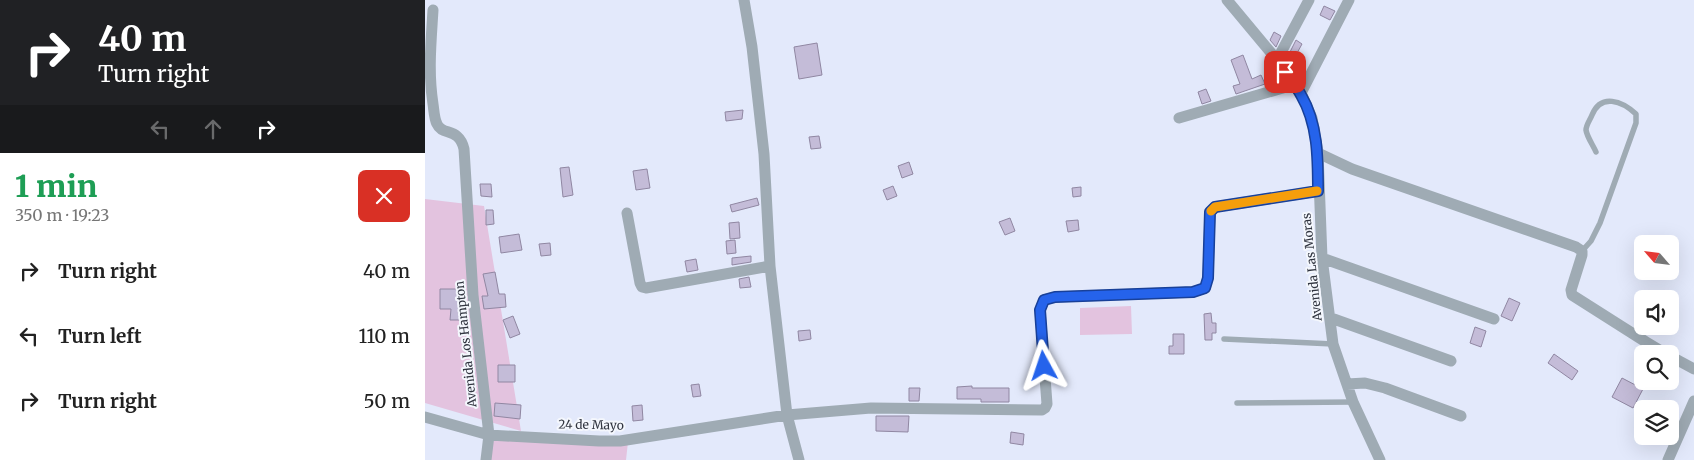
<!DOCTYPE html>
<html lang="en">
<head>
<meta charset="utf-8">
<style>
	body { margin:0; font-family:Merriweather,serif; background:#f6f6f6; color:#222; height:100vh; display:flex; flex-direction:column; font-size:19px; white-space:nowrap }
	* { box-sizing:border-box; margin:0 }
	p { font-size:16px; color:#767676 }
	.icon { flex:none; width:28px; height:28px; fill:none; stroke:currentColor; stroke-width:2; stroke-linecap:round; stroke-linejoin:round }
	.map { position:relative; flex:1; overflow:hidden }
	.panel { display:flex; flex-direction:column; background:#fff; width:425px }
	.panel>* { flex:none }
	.hud { background:#202124; color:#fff; overflow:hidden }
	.needle { width:32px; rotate:298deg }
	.buttons { position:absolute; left:1209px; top:235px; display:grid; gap:10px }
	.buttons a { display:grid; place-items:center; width:45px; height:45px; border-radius:8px; background:#fff; box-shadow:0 5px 20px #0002; font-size:25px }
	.pin { position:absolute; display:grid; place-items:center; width:42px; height:42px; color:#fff; margin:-21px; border-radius:10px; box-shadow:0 2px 8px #0006 }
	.me { position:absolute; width:55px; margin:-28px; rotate:355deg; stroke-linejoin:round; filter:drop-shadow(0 0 4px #0008) }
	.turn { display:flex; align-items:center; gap:18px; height:105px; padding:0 15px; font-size:22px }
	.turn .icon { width:65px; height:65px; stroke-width:2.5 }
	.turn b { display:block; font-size:35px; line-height:42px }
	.lanes { display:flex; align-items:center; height:48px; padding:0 15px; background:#0003; justify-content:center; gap:25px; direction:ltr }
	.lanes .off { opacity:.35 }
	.round { display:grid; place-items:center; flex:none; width:52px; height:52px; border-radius:8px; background:#f6f6f6 }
	.overview { display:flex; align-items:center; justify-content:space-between; height:85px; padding:0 15px }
	h1 { font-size:30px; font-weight:800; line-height:38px; color:#1e9e55 }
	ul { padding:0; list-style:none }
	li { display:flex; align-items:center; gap:15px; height:65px; padding:0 15px }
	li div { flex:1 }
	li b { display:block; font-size:19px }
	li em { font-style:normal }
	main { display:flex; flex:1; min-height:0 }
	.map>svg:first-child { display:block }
	.green { fill:#e3c3df }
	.building { fill:#c4bcd8; stroke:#9087a2 }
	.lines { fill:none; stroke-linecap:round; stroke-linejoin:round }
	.service { stroke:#9fabb4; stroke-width:5.5 }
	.minor { stroke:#9fabb4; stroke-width:11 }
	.route-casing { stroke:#184099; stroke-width:12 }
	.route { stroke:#2563eb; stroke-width:9 }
	.slow { stroke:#f59e0b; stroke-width:9 }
	.labels { text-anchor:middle; stroke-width:4; stroke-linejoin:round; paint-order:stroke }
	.street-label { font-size:12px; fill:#313540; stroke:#f4f7fd }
</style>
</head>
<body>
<main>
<section class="panel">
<div class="hud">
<div class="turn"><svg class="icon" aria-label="right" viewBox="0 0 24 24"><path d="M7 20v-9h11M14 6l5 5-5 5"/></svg><div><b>40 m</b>Turn right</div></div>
<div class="lanes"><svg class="icon off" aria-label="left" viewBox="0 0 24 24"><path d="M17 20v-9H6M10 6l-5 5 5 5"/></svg><svg class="icon off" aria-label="ahead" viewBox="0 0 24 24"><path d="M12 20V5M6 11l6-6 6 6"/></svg><svg class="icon" aria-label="right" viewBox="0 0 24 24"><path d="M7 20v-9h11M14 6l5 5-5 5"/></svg></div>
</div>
<div class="overview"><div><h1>1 min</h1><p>350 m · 19:23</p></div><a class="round" style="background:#d93025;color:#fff"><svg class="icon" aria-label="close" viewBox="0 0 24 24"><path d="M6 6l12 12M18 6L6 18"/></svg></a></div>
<ul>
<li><svg class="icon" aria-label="right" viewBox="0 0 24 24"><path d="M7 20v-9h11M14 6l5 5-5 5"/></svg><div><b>Turn right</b></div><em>40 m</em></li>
<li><svg class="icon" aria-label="left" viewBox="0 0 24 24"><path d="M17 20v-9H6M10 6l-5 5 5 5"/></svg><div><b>Turn left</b></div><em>110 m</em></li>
<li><svg class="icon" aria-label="right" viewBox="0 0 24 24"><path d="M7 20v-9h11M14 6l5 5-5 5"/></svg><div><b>Turn right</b></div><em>50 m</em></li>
</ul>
</section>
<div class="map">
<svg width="1269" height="460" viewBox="0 0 1269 460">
	<rect width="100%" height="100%" fill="#e3e9fb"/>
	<path class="green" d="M0,199L59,206L96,431L0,403Z
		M706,306L707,334L655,335V308Z
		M69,437L203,442L201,460H65Z"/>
	<path class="building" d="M899,6L910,11L905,20L895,15Z
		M849,32L856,36L851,47L845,40Z
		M871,40L877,44L871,55L865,52Z
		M392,43L397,75L374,79L369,47Z
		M818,55L827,79L836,75L840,84L811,94L808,86L815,84L806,60Z
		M781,89L786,101L777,104L773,92Z
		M318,110L317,119L301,121L300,112Z
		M394,136L396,148L386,149L384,137Z
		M484,162L488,174L477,178L473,166Z
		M144,167L148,195L138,197L135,168Z
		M222,169L225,188L211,190L208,171Z
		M55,184H66L67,197L56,196Z
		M468,186L472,196L462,200L458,190Z
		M656,187V196L648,197L647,188Z
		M332,198L334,205L307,212L305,205Z
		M61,210H68L69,224L61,225Z
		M585,218L590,231L580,235L574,222Z
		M653,220L654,230L643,232L641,221Z
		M314,222L315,238L305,239L304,223Z
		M94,234L97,250L76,253L74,237Z
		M310,240L311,253L302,254L301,241Z
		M125,243L126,255L116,256L114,244Z
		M326,256V262L307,265V258Z
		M271,259L273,270L262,272L260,261Z
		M70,272L74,294H80L81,307L59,309L57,296H63L58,274Z
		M324,277L326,287L315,288L314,279Z
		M15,289H40L41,320H25L26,309H15Z
		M1084,298L1095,303L1087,321L1076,316Z
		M786,313L787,323H791V333H787V340H780L779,314Z
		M88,316L95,334L85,338L78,320Z
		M1050,327L1061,331L1056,347L1045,343Z
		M385,330L386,339L374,341L373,331Z
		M748,334H759V354H744V346H748Z
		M1129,354L1153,371L1147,380L1123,363Z
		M73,365H90V382H73Z
		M1197,378L1218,389L1208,408L1187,397Z
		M274,384L276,396L268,397L266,385Z
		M547,386V388H584V402H556V399H532V387Z
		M484,388H495L494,401H484Z
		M70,403L96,405L95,419L69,416Z
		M217,405L218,420L208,421L207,406Z
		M451,416H484L483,432L451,431Z
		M586,432L599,434L598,445L585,443Z"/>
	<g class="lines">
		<path class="service" d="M1157,251L1166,241L1175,223L1211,123V114C1197,101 1176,93 1167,115C1165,120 1161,125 1161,130C1162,137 1168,145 1171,152
			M799,339L908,344
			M812,403L928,402"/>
		<path class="minor" d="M319,0L327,47L339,154L345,266L362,415L374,460
			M802,0L852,60L876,93L887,118L893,153L897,258L908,344L928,402L955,460
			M8,10C6,43 3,72 8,104C9,110 9,118 12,124C17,136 34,127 39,149L48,295L64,435L61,460
			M852,60L884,0
			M876,93L924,0
			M754,118L868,85
			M893,153L927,169L1151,247L1157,251V255L1146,290L1147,295L1221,342L1241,354
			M202,213L215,283L217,287L221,288L345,266
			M897,258L1069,319
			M906,318L1026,361
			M1245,356L1269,369
			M922,384L940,383L960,388L1036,416
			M0,417L64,435L174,441H195L362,415L446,408L617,410L620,408L622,404L615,310L619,300L630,297L768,292L780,288L783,278L785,212L790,207L893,191
			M1243,460L1269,401"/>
	</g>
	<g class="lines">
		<g class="route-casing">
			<path id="route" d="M619,366L615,310L619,300L630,297L768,292L780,288L783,278L785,212L790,207L893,191C893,158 893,124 876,95C872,87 865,80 860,72"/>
		</g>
		<use href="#route" class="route"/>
		<path class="slow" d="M786,211L790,207L892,191"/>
	</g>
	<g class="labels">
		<g class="street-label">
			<text transform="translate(887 267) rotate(-96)" y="4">Avenida Las Moras</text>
			<text transform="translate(41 344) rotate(-96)" y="4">Avenida Los Hampton</text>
			<text transform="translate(166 425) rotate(1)" y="4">24 de Mayo</text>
		</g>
	</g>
</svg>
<div class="buttons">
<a><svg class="needle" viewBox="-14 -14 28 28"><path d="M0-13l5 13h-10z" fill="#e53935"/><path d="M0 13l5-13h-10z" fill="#767676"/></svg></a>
<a><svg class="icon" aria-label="sound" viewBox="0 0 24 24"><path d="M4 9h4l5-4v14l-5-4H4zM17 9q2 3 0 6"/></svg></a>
<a><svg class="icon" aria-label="search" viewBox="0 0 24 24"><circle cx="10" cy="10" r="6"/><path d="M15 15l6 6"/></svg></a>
<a><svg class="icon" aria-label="layers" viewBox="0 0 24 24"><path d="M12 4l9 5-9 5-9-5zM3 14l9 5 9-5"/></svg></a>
</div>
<div class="pin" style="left:860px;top:72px;background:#d93025"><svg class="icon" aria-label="arrive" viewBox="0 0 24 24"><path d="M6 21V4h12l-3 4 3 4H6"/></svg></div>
<svg class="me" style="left:619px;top:366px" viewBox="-20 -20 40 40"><path d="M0-17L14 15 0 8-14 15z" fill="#2563eb" stroke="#fff" stroke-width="4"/></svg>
</div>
</main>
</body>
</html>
